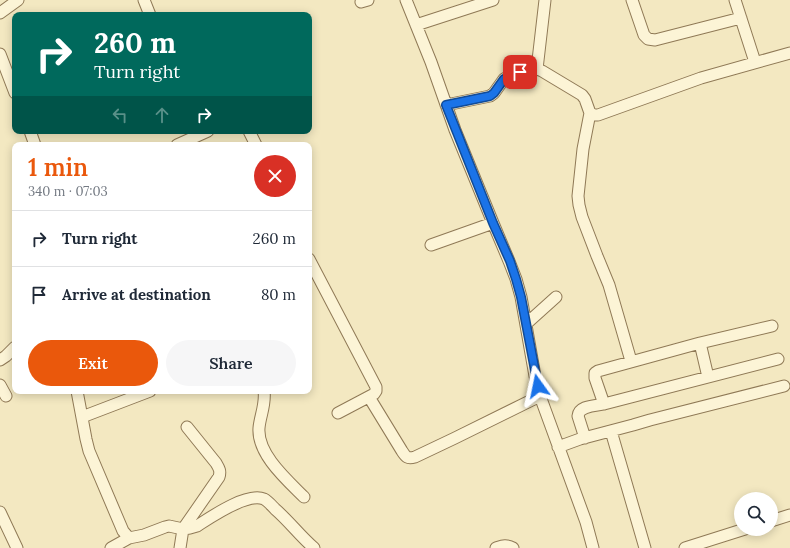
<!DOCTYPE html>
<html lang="en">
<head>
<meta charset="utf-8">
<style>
	body { margin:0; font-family:Lora,serif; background:#f6f6f7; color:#1f2937; height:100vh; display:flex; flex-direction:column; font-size:15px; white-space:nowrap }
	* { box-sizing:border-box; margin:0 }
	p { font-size:13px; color:#747a83 }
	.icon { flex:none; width:22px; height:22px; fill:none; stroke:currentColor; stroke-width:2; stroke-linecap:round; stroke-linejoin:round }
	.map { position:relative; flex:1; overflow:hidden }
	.panel { position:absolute; left:12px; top:142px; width:300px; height:252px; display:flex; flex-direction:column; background:#fff; border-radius:8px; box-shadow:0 2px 10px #0003 }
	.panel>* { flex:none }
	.guide { position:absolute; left:12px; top:12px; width:300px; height:122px; border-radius:8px; box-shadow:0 2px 10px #0003; background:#00695c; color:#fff; overflow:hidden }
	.buttons { position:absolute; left:734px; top:492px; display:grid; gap:8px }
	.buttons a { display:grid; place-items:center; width:44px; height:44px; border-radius:50%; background:#fff; box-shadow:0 2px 10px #0003; font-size:20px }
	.pin { position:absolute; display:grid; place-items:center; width:34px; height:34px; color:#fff; margin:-17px; border-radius:8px; box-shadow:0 2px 6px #0006 }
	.me { position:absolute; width:44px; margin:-22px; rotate:348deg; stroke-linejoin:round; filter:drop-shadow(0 0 3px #0008) }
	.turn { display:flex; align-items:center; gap:14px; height:84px; padding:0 16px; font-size:18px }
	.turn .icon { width:52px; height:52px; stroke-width:2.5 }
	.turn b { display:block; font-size:28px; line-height:34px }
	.lanes { display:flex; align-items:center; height:38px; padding:0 16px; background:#0003; justify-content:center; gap:20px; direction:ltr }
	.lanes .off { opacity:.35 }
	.round { display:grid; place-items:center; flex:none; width:42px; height:42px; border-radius:21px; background:#f6f6f7 }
	.summary { display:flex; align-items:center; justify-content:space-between; height:68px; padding:0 16px }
	h1 { font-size:24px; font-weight:600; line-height:30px; color:#ea580c }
	.primary-button { display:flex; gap:8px; margin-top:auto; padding:8px 16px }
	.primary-button a { flex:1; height:46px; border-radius:24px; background:#ea580c; color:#fff; font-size:16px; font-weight:600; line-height:46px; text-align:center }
	.primary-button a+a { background:#f6f6f7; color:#1f2937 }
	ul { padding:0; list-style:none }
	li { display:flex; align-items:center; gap:12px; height:56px; padding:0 16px; border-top:1px solid #e0e1e3 }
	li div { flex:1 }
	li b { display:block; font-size:15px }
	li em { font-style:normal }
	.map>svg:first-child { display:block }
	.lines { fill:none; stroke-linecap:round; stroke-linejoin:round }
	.minor-casing { stroke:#8f7956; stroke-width:13 }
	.minor { stroke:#fcf4d6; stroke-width:11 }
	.route-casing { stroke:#114b97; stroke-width:10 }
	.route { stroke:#1a73e8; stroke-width:7 }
</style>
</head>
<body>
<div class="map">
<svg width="790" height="548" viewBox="0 0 790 548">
	<rect width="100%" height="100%" fill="#f3e8c1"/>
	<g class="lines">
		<g class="minor-casing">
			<path id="minor" d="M144,0L150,15
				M406,0L431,62L455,130L493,223L509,261L516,279L521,297L535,376L540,396L586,522L593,548
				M632,0L644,35L648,39L655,40L741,18
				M735,0L755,62
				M361,2L368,0
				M0,13L18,0
				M416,25L493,0
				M0,54L15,93
				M537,69L545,0
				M446,105L490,96L494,93L504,79L509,76L531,69H537L542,71L582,95L585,99L590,113L595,115H598L701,78L790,53
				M590,113L583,149L578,196L579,205L582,217L597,256L609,285L631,361
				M30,131L35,145
				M249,131L256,145
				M177,145L208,131
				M431,245L493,223
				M309,259L376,387V391L374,394L338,413
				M526,324L556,297
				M700,343L708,377
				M0,360L6,356L15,347
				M0,385L6,396
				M77,391L86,439L89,451L123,531L129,538L144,535L165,527L169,526L183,529L190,528L197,526C211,517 247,492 264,499C268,501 272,506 275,509C289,521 300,536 314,548
				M264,391C266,404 260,416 259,428C257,454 287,480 304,497
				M369,397L402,451C406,457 407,459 415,457L455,438L540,396
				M604,404L595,378V373L598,371L700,343L772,326
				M82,417L150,391
				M611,431L645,548
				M585,438L578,416C579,405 596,406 604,404L778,359
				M558,447L580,439L633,425L650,420L784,386
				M0,512L17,548
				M771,521L790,515
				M111,548L129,538
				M180,548L183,529L219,477C221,471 219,468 216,463L187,427
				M496,548C502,546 506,544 513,548
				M685,548L745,529"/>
		</g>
		<use href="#minor" class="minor"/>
	</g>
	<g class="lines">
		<g class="route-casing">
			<path id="route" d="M520,72L504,79L494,93L490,96L446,105L493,223L510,261L516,279L521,297L538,386"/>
		</g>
		<use href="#route" class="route"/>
	</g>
</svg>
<div class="buttons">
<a><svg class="icon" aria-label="search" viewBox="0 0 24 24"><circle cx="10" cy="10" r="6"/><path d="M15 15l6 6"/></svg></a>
</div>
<div class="pin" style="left:520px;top:72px;background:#d93025"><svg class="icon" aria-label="arrive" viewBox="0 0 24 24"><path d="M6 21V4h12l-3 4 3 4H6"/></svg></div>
<svg class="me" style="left:538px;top:386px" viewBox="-20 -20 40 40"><path d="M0-17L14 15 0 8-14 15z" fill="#1a73e8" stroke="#fff" stroke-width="4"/></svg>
<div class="guide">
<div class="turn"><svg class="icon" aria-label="right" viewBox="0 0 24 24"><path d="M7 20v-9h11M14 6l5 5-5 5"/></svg><div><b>260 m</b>Turn right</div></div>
<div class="lanes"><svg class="icon off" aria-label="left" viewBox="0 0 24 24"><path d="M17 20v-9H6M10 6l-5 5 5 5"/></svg><svg class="icon off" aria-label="ahead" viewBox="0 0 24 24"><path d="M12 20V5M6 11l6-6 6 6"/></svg><svg class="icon" aria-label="right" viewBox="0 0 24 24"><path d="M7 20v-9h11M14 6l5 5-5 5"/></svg></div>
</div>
<section class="panel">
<div class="summary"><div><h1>1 min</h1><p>340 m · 07:03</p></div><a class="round" style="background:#d93025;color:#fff"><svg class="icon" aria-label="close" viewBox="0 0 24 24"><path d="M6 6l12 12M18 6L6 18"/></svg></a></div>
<ul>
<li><svg class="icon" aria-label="right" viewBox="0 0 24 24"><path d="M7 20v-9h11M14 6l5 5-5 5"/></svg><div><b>Turn right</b></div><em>260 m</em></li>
<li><svg class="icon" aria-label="arrive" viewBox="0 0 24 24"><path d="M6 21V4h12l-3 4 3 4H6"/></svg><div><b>Arrive at destination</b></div><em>80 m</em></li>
</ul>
<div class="primary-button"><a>Exit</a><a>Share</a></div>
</section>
</div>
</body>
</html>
